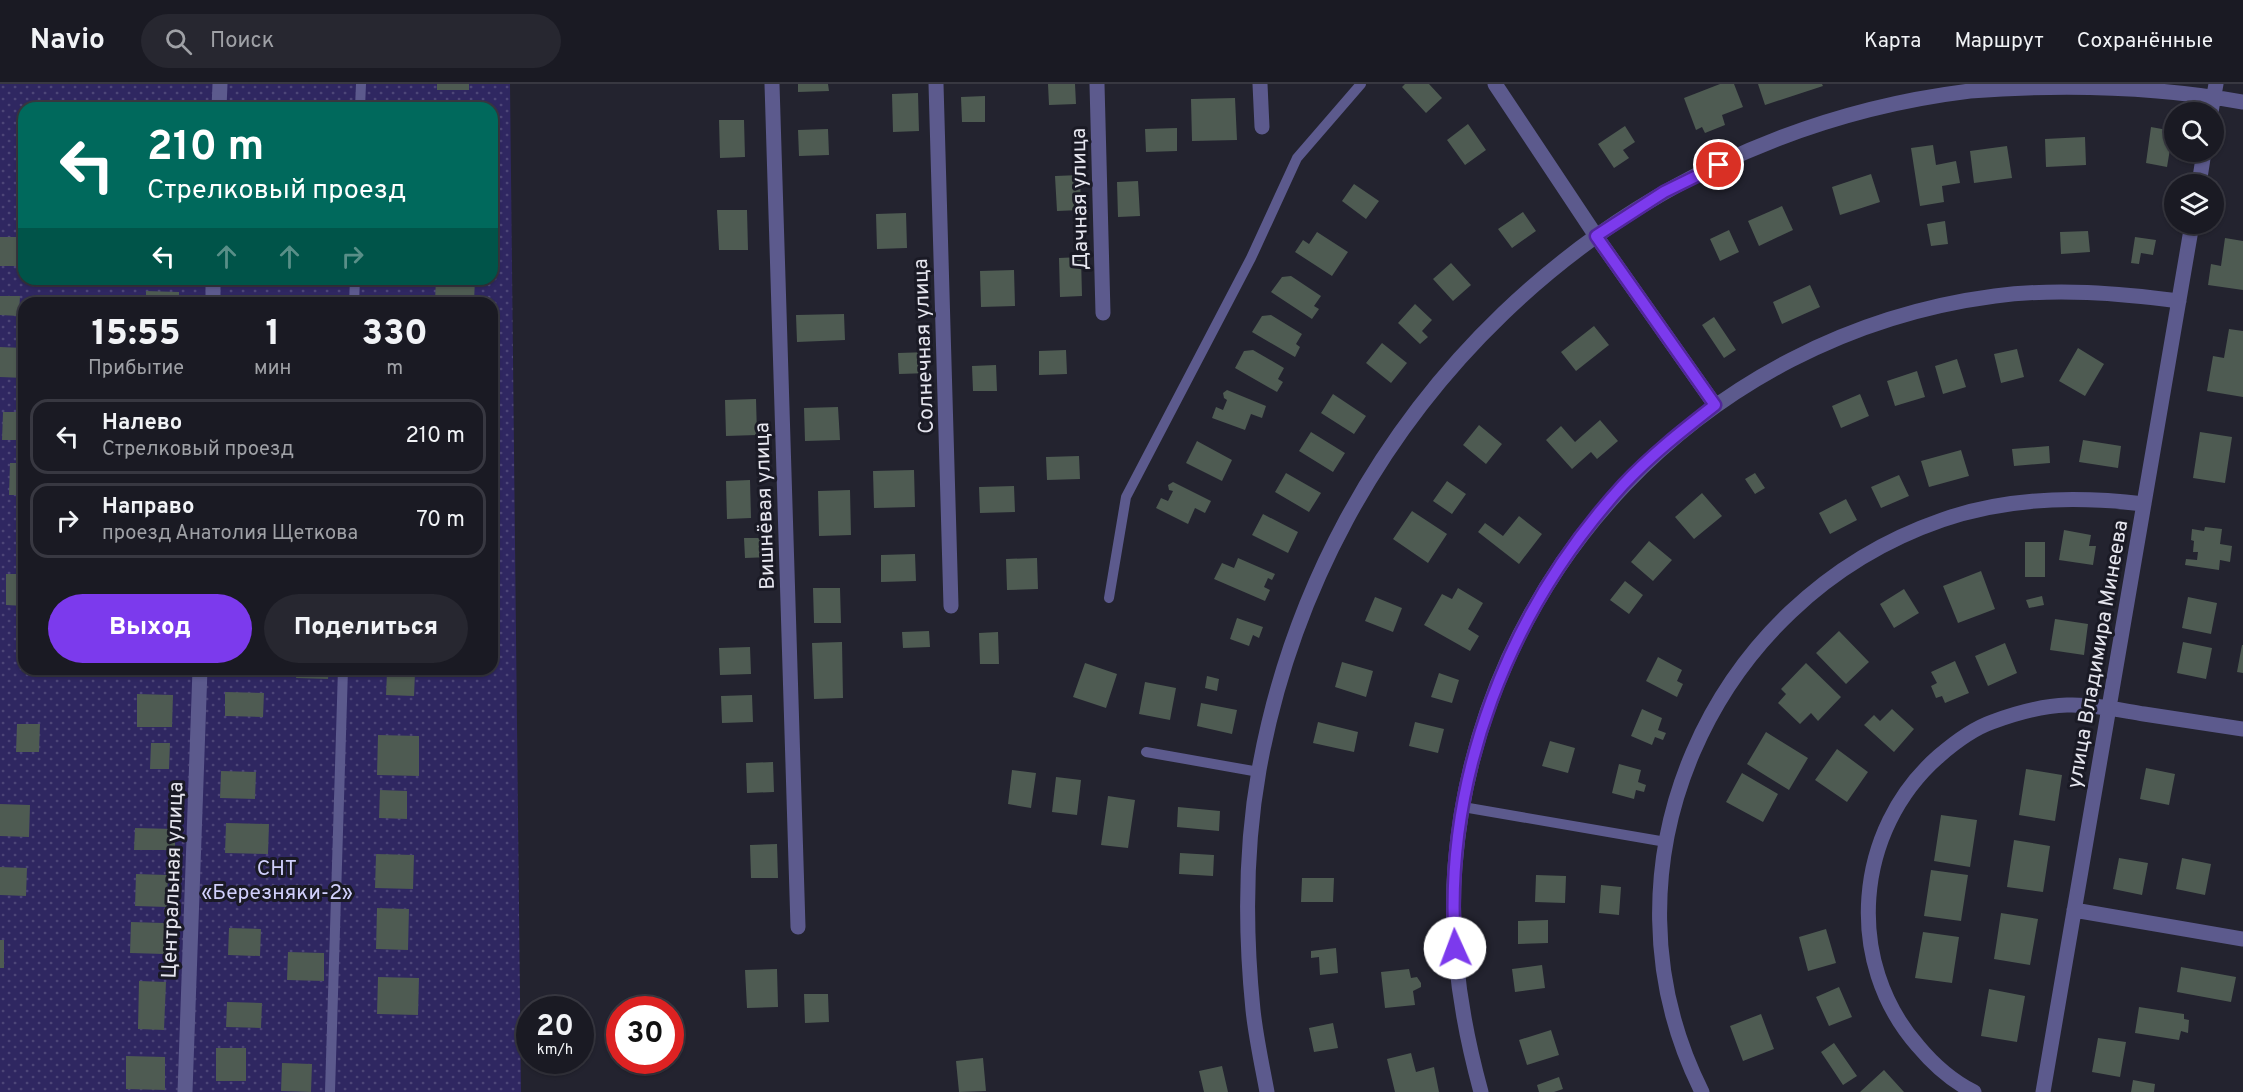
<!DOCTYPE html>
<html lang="ru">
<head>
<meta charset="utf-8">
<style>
	body { margin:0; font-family:Overpass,sans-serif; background:#272730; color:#f1f3f6; height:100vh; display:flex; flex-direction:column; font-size:22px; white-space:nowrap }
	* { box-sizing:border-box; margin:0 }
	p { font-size:20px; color:#9fa1a6 }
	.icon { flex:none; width:33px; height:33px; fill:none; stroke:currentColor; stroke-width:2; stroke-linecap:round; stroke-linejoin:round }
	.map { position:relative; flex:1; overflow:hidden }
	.details { position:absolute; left:18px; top:213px; width:480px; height:378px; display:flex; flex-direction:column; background:#1a1a23; border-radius:18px; box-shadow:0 2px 4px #0004,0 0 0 2px #383841 }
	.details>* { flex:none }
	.guide { position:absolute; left:18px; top:18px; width:480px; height:183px; border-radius:18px; box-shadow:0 2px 4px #0004,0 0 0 2px #383841; background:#00695c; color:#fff; overflow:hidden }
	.buttons { position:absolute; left:2164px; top:18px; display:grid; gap:12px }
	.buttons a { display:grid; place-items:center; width:60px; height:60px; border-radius:50%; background:#1a1a23; box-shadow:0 2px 4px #0004,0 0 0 2px #383841; font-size:30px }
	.speed { position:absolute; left:516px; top:912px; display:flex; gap:12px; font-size:30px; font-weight:700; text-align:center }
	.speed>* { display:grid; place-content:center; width:78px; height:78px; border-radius:50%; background:#1a1a23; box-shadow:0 2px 4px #0004,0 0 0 2px #383841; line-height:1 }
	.speed small { font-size:15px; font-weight:400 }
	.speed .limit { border:9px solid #d22; background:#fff; color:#111 }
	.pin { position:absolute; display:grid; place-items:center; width:51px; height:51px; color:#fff; margin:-26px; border:3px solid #fff; border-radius:50%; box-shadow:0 2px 6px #0007 }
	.me { position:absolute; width:66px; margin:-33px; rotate:358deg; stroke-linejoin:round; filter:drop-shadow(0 0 4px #0008) }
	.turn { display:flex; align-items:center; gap:21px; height:126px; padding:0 30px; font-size:27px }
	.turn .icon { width:78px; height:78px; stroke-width:2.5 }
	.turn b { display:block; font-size:42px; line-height:51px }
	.lanes { display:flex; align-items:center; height:57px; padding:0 30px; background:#0003; justify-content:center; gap:30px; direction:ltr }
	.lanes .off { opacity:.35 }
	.eta { display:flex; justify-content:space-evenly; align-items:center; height:102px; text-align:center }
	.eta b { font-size:36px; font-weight:800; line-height:42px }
	.cta { display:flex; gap:12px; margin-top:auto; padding:12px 30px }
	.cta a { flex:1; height:69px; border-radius:36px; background:#7c3aed; color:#fff; font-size:24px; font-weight:800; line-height:69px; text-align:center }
	.cta a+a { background:#272730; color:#f1f3f6 }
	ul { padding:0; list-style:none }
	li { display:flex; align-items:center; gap:18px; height:75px; margin:0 12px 9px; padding:0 18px; border:3px solid #383841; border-radius:18px }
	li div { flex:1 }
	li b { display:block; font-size:22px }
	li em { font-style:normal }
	header { display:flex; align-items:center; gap:36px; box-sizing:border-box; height:84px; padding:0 30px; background:#1a1a23; border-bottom:2px solid #383841 }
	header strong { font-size:28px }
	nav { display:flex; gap:33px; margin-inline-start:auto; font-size:21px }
	.search { width:420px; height:54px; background:#272730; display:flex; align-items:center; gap:15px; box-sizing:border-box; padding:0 21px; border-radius:33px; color:#9fa1a6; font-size:22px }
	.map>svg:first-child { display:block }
	.garden { fill:url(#garden-dots); fill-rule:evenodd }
	.building { fill:#4e5b52 }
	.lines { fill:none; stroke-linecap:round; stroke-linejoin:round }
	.lane { stroke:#5c5a8d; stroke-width:10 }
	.street { stroke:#5c5a8d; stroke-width:15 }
	.route-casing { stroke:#51269a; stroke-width:15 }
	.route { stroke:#7c3aed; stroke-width:10 }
	.labels { text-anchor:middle; stroke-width:6; stroke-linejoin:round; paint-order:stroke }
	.street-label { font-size:21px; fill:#e6e6ef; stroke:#1a1a25 }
	.park-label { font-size:21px; fill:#d1d0fc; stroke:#1a1a25 }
</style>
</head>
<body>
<header>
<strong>Navio</strong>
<div class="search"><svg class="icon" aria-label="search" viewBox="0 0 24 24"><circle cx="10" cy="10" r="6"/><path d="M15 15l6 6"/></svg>Поиск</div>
<nav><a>Карта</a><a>Маршрут</a><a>Сохранённые</a></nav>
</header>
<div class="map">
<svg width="2243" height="1008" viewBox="0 0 2243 1008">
	<defs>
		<pattern id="garden-dots" width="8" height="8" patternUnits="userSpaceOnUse" patternTransform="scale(1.5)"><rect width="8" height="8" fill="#2f2761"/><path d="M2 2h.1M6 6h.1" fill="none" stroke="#4d4678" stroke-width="1.8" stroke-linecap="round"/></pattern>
	</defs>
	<rect width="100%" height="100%" fill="#23232f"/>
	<path class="garden" d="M0,0H510L521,1008H0ZM24,24H492V195H24ZM24,219H492V585H24Z"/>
	<path class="building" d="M437,0H469V6H437Z
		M798,0H828L829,7L798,8Z
		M1048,0H1075L1076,20L1049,21Z
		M1405,0H1429L1442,14L1426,29L1402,3Z
		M1720,0H1734L1743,23L1722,31L1725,41L1705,49L1702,43L1696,46L1684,14Z
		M1758,0H1822L1823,2L1765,21Z
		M918,9L919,47L893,48L892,10Z
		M985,12V38H962L961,13Z
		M1235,14L1237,56L1192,57L1191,15Z
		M245,19L275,20V24H244Z
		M719,36H744L745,73L720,74Z
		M1468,40L1486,66L1465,81L1447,56Z
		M1625,42L1635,58L1623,66L1629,74L1614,84L1598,60Z
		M2151,43L2173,47L2167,83L2146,79Z
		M1177,44V67L1146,68L1145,45Z
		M828,45L829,71L799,72L798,46Z
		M2085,53L2086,81L2046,83L2045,55Z
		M1933,61L1936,81L1956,77L1960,99L1942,102L1944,118L1920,122L1911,64Z
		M2007,62L2012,94L1974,99L1970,67Z
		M1871,90L1880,118L1840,131L1832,103Z
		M1080,91L1081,126L1057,127L1055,92Z
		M1138,97L1140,132L1118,133L1117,98Z
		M1354,100L1379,117L1366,135L1342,117Z
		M1782,122L1793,146L1759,162L1748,137Z
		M717,126H747L748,166H719Z
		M1523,128L1536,147L1512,164L1498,145Z
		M906,129L907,164L877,165L876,130Z
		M1945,137L1948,160L1931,162L1927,140Z
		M1729,146L1739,168L1720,177L1710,155Z
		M2088,147L2090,168L2061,170L2060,148Z
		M1317,148L1348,168L1332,192L1295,168L1303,156L1309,160Z
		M0,153H20V182H0Z
		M2135,153L2156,156L2153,171L2141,169L2139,180L2131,179Z
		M2225,154L2243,157V206L2208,201L2211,180L2221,182Z
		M1081,173L1082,212L1060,213L1059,174Z
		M1451,179L1471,201L1453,217L1433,195Z
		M1014,186L1015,222L981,223L980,187Z
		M1291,192L1321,212L1314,222L1319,225L1312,235L1271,208L1282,193Z
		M436,195H475L474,218L435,217Z
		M1810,201L1820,223L1782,240L1773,218Z
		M146,207L179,208V219H146Z
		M247,211L280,212V219H247Z
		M0,212H20L19,232L0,231Z
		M1415,220L1432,236L1422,247L1428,253L1420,260L1398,239Z
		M844,230L845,256L797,258L796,231Z
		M1271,231L1302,250L1296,260L1300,263L1295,273L1252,248L1262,232Z
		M1714,233L1736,266L1724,274L1702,241Z
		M1594,242L1609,261L1576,287L1561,268Z
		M2229,245L2243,247V313L2207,307L2213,272L2224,274Z
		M1382,259L1407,279L1391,299L1366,279Z
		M0,263L24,264V294L0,293Z
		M2078,264L2104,280L2085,312L2059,297Z
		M2017,265L2024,293L2001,299L1994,270Z
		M1066,266L1067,290L1039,291V267Z
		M1253,266L1284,284L1278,295L1283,298L1277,308L1235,284L1244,267Z
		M929,268L930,289L899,290L898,269Z
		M1957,275L1966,303L1943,310L1935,282Z
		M996,281L997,307H973L972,282Z
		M1917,287L1925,313L1895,322L1887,297Z
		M1227,306L1266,322L1262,334L1251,330L1245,346L1212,334L1216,323L1223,326L1227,316L1224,314L1223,309Z
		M1333,310L1366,332L1354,350L1321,329Z
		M1860,310L1869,332L1841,344L1832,322Z
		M756,315L757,351L726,352L725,316Z
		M838,323L840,356L805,357L804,324Z
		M3,328H24V356H2Z
		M1600,336L1618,357L1597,375L1591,368L1572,385L1546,356L1561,342L1575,358Z
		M1479,341L1502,360L1486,380L1463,361Z
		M1311,348L1345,369L1333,388L1299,367Z
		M2200,348L2232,353L2225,399L2193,394Z
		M2083,356L2121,362L2118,384L2079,378Z
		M1197,357L1232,376L1222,397L1186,379Z
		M2049,362L2050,379L2014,382L2012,365Z
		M1961,366L1969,392L1929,403L1921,377Z
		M1079,372L1080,395L1047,396L1046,373Z
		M10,379H24V411H9Z
		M914,386L915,423L874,424L873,387Z
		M1286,389L1321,409L1309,428L1275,408Z
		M1755,389L1765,404L1755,410L1745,395Z
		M1899,391L1909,412L1881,424L1871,403Z
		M750,396L751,434L727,435L726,397Z
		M1447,397L1466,410L1452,430L1433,417Z
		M1173,398L1211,417L1205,429L1195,424L1188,440L1156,424L1161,414L1168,417L1173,407L1169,406L1168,401Z
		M1014,402L1015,428L980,429L979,403Z
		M850,406L851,451L819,452L818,407Z
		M1702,409L1722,432L1694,455L1675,433Z
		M1846,415L1857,436L1830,450L1819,429Z
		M1412,427L1447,450L1428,479L1393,455Z
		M1263,430L1298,448L1288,469L1252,451Z
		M1519,432L1542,450L1519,480L1478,448L1485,439L1503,452Z
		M2205,443L2222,445L2220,460L2232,462L2230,478L2220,476L2219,486L2185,481L2186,475L2197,476L2198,468H2193L2194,457L2191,456L2192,445L2204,447Z
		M2064,446L2091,451L2089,462H2096L2093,481L2059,476Z
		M744,454H773V473L745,474Z
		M1649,457L1672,476L1653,497L1631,478Z
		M2025,458H2045V493H2025Z
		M915,470L916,497L881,498V471Z
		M1037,474L1038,505L1007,506L1006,475Z
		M1238,474L1275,490L1272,496L1268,494L1264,503L1270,506L1265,517L1214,495L1222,479L1234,484Z
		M1981,487L1995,525L1958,539L1943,502Z
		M6,490H24V522L6,521Z
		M1625,497L1643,511L1629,530L1610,516Z
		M813,504H840L841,539H814Z
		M1458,504L1483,519L1468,545L1479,552L1470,567L1424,541L1442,510L1452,515Z
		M1904,505L1919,529L1894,544L1880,520Z
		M2042,512L2044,521L2029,524L2026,516Z
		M1375,513L1402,524L1393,548L1365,537Z
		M2188,513L2217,519L2211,550L2182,544Z
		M1237,534L1263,543L1259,554L1253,551L1249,562L1230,555Z
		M2055,535L2088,540L2084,571L2050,566Z
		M929,547L930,563L903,564L902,548Z
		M1839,547L1869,578L1846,600L1816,569Z
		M998,548L999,580H980L979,549Z
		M842,558L843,614L814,615L812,559Z
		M2183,558L2212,564L2206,595L2177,589Z
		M2005,559L2017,589L1988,602L1975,572Z
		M2242,561H2243V589L2237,588Z
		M750,563L751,590L720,591L719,564Z
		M1658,573L1682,586L1677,597L1683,600L1677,613L1646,597Z
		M1955,577L1969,609L1945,619L1942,612L1936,614L1931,602L1937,599L1931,588Z
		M1342,578L1373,587L1366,613L1335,603Z
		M1085,579L1117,590L1106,624L1073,613Z
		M1806,579L1841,613L1818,637L1811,629L1800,640L1778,619L1786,610L1781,605Z
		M218,585H272V592L217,591Z
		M297,585H329L328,595L296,594Z
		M387,588L415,589L414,612L386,611Z
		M1439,589L1459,596L1452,619L1431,613Z
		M1207,592L1219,595L1217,607L1205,604Z
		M1145,598L1176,604L1170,636L1139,630Z
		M225,608L264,609L263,633L225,632Z
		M137,610L173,611L172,643H137Z
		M752,611L753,638L722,639L721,612Z
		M1201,619L1237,626L1232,650L1197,642Z
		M1642,625L1662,634L1658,646L1666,649L1663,656L1655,653L1652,661L1631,652Z
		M1892,625L1914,645L1894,668L1864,641L1874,631L1880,637Z
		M1318,638L1358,648L1354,668L1313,659Z
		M1415,638L1444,645L1438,669L1409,662Z
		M17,640H40L39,668H16Z
		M1766,648L1808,674L1789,706L1747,680Z
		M378,651L419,652V692L377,691Z
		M1550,657L1575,664L1568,689L1542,682Z
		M151,659H170L169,685H150Z
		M1837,665L1868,688L1847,718L1815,696Z
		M773,678L774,708L747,709L746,679Z
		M1619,680L1641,686L1638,698L1646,701L1644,708L1636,706L1634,715L1612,709Z
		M2146,684L2175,690L2169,721L2140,715Z
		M2026,685L2062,691L2055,737L2019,731Z
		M1012,686L1036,689L1031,724L1008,720Z
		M221,687L256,688L255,715L220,714Z
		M1742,689L1778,710L1763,738L1726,718Z
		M1056,693L1081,696L1077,731L1052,728Z
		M380,706L407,707V735L379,734Z
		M1108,712L1135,716L1128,764L1101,761Z
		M0,720L30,721L29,753L0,752Z
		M1178,723L1220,727L1219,747L1177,743Z
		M1941,731L1977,736L1970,783L1934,777Z
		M226,739L269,740L268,770L225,769Z
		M135,744L175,745V766H134Z
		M2014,756L2050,762L2043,808L2007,803Z
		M777,760L778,794H751L750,761Z
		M1180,769L1214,771L1213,792L1179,790Z
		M376,770L414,771L413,805L375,804Z
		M2119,774L2148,779L2142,811L2113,805Z
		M2182,774L2211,780L2205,811L2176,805Z
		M0,783L27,784L26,812L0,811Z
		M1931,786L1968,791L1961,837L1924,832Z
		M136,790L168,791L167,823L135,822Z
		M1536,791L1566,792L1565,819L1535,818Z
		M1302,794H1334L1333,818H1301Z
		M1601,801L1621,803L1619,831L1599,829Z
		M377,824L409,825L408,866L376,865Z
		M2001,829L2038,835L2030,881L1994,875Z
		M1548,836V859L1518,860V837Z
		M131,838L164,839V870L130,869Z
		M229,844L261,845L260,872L228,871Z
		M1826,845L1836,879L1808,887L1799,853Z
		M1923,848L1959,853L1952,899L1915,894Z
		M0,856H4V884H0Z
		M1336,864L1338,889L1320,891L1319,873L1311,874V867Z
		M288,868L324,869V897L287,896Z
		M1542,881L1545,904L1515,908L1512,885Z
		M2181,883L2236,893L2231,918L2177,908Z
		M777,885L778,923L747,924L745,886Z
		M1409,885L1411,894L1417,893L1421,899V903L1413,907L1415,921L1385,924L1381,888Z
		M378,893L419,894L418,931L377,930Z
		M139,897L166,898L164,946L138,945Z
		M1839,903L1852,933L1829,942L1816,913Z
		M1989,905L2025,912L2017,958L1981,952Z
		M804,910H828L829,938L805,939Z
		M227,918L262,919L261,944L226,943Z
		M2139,923L2184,930V935L2189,936L2188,949L2181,947L2179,956L2135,949Z
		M1761,930L1774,965L1743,977L1730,942Z
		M1333,939L1338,964L1314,968L1309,944Z
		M1551,946L1559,971L1527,981L1519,956Z
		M2098,954L2126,958L2120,993L2092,988Z
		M1834,959L1857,992L1843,1001L1821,968Z
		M216,964H246V997H216Z
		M1411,969L1416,988L1434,983L1439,1008H1395L1387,975Z
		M126,972L165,973V1006L126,1005Z
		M983,974L986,1007L959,1008L956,977Z
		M282,979L312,980L311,1008L281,1007Z
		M1222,982L1228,1008H1204L1199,987Z
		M1884,986L1904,1008H1860Z
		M1559,993L1563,1005L1554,1008H1539L1537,1001Z
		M2133,996L2155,1000L2154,1008H2131Z"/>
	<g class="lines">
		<path class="lane" d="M360,24L361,0
			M354,219L355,195
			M1109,514L1126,413L1251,174L1297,74L1361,0
			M1146,668L1259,688
			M1463,723L1666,758
			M330,1008L343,585"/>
		<path class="street" d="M772,0L798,843
			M936,0L951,522
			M1097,0L1103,229
			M1260,0L1262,43
			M1495,0L1596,152L1715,321
			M219,24L220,0
			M2211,28L2216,0
			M2199,100L2204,68
			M213,219V195
			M2074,826L2243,855
			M185,1008L200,585
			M1267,1008C1262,981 1256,954 1253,926C1245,847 1245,765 1259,686C1323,330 1609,51 1970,7C2062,0 2153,2 2243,18
			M1481,1008C1461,935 1449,859 1455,782C1478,489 1704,250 1995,212C2057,204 2118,209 2179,217
			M1702,1008C1590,785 1710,516 1942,436C2007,413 2076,412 2144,420
			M1974,1008C1952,997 1933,980 1918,962C1844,878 1854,746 1939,672C1954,659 1972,645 1992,638C2016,629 2041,622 2067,621C2093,620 2119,626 2144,630C2177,635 2210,640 2243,645
			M2043,1008L2192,140"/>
	</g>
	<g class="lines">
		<g class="route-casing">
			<path id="route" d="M1455,864C1443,694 1509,526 1623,401C1651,371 1683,346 1715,321L1596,152L1664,108L1719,81"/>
		</g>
		<use href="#route" class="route"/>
	</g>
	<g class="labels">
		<g class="street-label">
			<text transform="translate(1079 115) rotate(-91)" y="7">Дачная улица</text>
			<text transform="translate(923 262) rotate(-92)" y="7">Солнечная улица</text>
			<text transform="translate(764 422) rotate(-92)" y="7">Вишнёвая улица</text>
			<text transform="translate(2097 570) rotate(-80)" y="7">улица Владимира Минеева</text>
			<text transform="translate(172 796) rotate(-88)" y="7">Центральная улица</text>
		</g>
		<g class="park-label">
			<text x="277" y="791">СНТ<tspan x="277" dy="24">«Березняки-2»</tspan></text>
		</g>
	</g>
</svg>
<div class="buttons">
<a><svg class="icon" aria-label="search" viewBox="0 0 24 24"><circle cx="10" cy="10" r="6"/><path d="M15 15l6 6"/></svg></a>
<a><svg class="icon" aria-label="layers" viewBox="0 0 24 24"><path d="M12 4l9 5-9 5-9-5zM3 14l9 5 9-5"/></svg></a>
</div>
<div class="speed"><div>20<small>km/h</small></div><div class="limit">30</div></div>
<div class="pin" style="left:1719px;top:81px;background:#d93025"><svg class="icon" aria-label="arrive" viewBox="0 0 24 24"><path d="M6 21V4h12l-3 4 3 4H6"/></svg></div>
<svg class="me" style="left:1455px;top:864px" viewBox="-20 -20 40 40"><circle r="19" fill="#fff"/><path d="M0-13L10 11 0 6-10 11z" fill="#7c3aed"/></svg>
<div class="guide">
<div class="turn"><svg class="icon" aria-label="left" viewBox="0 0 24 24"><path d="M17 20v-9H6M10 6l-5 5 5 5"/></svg><div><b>210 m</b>Стрелковый проезд</div></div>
<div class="lanes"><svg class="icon" aria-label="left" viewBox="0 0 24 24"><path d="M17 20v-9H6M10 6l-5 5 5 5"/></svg><svg class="icon off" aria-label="ahead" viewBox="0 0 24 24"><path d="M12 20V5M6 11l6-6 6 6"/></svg><svg class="icon off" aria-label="ahead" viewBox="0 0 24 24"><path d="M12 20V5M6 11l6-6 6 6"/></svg><svg class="icon off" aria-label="right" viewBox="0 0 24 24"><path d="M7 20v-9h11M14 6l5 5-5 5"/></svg></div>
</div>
<section class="details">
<div class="eta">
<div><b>15:55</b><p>Прибытие</p></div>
<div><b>1</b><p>мин</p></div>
<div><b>330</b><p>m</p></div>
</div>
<ul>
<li><svg class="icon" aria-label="left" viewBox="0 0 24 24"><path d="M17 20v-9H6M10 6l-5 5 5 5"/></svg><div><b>Налево</b><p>Стрелковый проезд</p></div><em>210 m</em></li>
<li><svg class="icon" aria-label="right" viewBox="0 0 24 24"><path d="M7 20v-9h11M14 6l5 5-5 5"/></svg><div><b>Направо</b><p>проезд Анатолия Щеткова</p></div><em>70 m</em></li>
</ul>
<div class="cta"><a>Выход</a><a>Поделиться</a></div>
</section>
</div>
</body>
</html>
